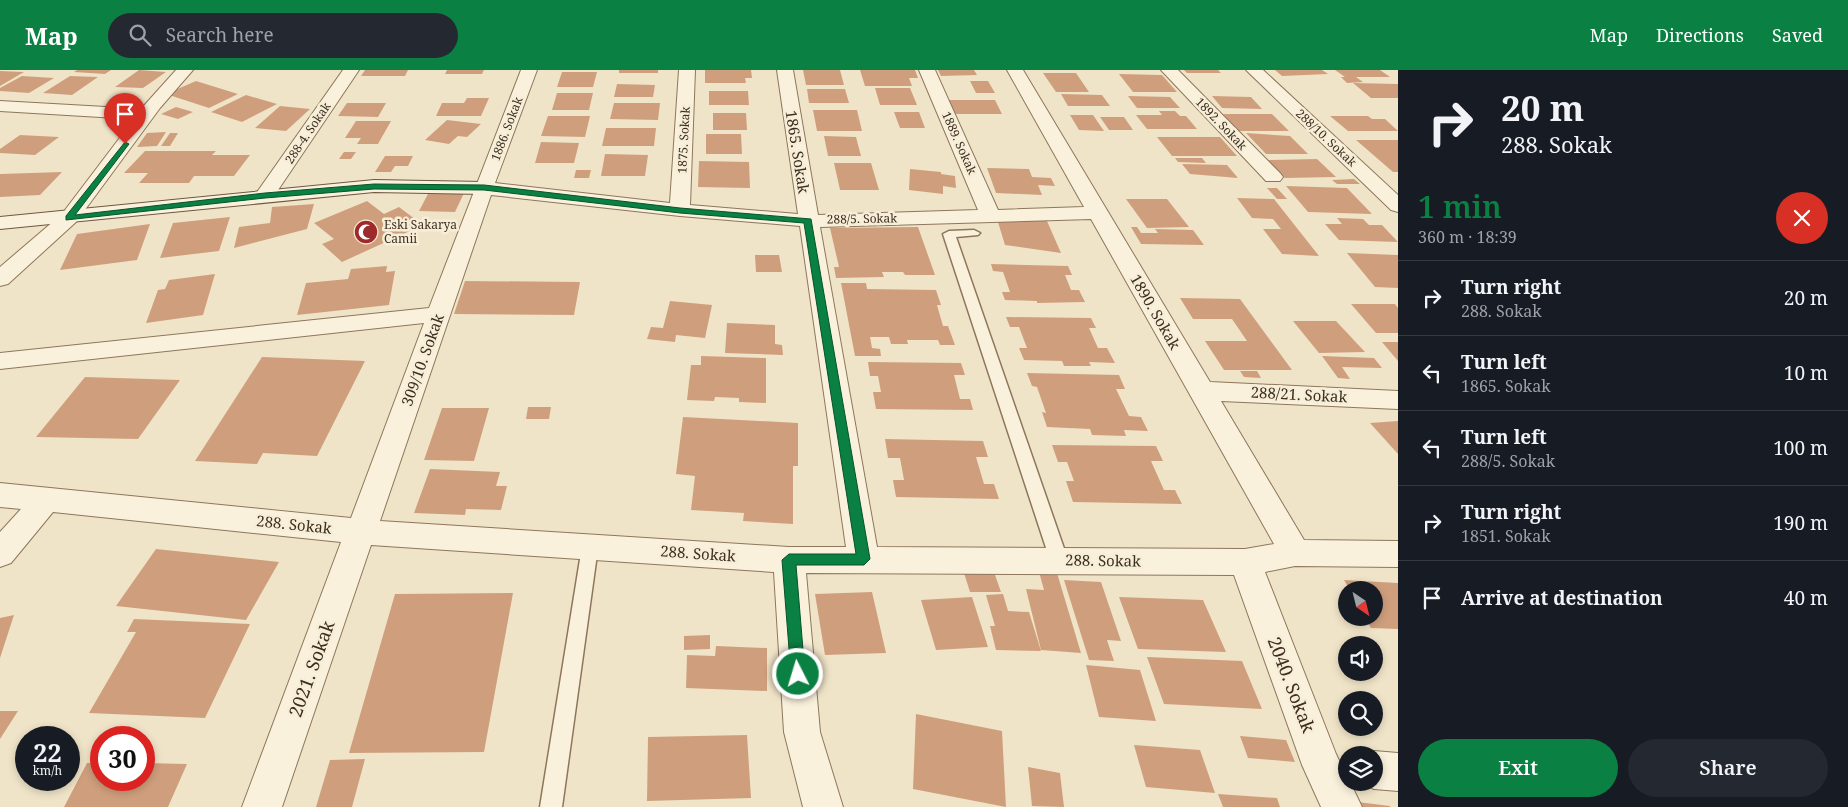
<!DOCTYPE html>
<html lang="en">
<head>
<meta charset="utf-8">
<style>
	body { margin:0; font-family:"Noto Serif",serif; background:#242831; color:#f1f3f6; height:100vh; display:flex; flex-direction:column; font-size:19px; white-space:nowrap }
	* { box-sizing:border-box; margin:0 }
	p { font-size:16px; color:#9ea1a6 }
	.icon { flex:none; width:28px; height:28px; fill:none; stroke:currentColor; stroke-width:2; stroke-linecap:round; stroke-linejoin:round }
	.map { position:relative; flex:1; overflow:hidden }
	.panel { display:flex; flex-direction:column; background:#171b24; width:450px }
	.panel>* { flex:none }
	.guide { background:#171b24; color:#f1f3f6; overflow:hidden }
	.needle { width:32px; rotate:145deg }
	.buttons { position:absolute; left:1338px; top:511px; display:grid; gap:10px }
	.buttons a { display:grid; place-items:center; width:45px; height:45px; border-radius:50%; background:#171b24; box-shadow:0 2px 8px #0003; font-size:25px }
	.speed { position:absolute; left:15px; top:656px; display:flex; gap:10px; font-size:25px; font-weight:700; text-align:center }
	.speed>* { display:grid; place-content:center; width:65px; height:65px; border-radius:50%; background:#171b24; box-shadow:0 2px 8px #0003; line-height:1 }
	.speed small { font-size:12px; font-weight:400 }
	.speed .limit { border:8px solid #d22; background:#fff; color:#111 }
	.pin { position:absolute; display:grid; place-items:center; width:42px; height:42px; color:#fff; margin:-51px -21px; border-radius:50% 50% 50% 0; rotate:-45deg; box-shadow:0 0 5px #0007 }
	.pin .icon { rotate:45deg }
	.me { position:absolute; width:55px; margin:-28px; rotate:355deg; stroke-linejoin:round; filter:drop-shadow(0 0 4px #0008) }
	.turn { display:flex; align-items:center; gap:18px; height:105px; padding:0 20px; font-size:22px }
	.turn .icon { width:65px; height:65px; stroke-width:2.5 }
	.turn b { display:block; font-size:35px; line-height:42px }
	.round { display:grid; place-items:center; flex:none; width:52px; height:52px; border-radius:26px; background:#242831 }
	.summary { display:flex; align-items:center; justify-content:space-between; height:85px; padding:0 20px }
	h1 { font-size:30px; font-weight:600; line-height:38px; color:#0b8043 }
	.action { display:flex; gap:10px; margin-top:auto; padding:10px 20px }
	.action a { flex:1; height:58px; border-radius:30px; background:#0b8043; color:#fff; font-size:20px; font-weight:600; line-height:58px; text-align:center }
	.action a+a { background:#242831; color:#f1f3f6 }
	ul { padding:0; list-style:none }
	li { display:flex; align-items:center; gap:15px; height:75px; padding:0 20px; border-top:1px solid #363941 }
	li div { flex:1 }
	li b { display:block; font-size:19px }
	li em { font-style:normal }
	header { display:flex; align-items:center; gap:30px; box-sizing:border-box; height:70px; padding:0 25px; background:#0b8043; color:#fff }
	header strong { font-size:24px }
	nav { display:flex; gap:28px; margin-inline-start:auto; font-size:18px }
	.search { width:350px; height:45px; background:#242831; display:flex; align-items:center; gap:12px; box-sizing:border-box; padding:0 18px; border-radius:28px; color:#9ea1a6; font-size:19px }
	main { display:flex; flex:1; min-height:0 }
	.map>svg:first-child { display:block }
	.building { fill:#cf9f7d }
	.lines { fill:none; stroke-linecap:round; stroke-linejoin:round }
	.lane-casing { stroke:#8d765c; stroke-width:3 }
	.street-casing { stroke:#8d765c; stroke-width:2 }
	.secondary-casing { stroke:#6f573f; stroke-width:2 }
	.lane { fill:#faf1dc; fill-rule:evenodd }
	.street { fill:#faf1dc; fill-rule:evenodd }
	.secondary { fill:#faf1dc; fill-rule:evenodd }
	.route { fill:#0b8043; stroke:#07532c }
	.labels { text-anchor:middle; stroke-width:5; stroke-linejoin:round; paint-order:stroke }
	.far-street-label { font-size:12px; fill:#3d2e20; stroke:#f7eed8 }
	.far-poi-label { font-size:12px; fill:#3d2e20; stroke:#f7eed8; text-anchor:start }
	.street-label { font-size:15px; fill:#3d2e20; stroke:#f7eed8 }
	.near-street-label { font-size:18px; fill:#3d2e20; stroke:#f7eed8 }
</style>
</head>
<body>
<header>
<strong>Map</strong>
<div class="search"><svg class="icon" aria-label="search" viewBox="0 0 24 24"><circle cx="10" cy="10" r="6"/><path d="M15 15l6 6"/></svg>Search here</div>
<nav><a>Map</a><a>Directions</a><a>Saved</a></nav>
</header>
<main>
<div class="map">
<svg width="1398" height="737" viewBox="0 0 1398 737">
	<rect width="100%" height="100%" fill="#f0e4c8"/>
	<path class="building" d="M77,0H111L105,4L74,2Z
		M139,0L166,2L143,18L115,17Z
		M365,0H408L405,6H361Z
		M447,0H484L482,4H445Z
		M619,0H658V3H619Z
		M705,0H751L752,8H745L746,13H705Z
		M803,0H840L844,15H806Z
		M860,0H915L918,8H909L912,16H865Z
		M938,0H974L977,5L941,6Z
		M1184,0H1218L1221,3H1187Z
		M1275,0H1322L1328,4L1282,6Z
		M1335,0H1380L1390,7H1356L1363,12L1347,13L1341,7H1345Z
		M0,1L24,2L0,16Z
		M562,2H597L593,17H557Z
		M1043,3H1076L1089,22H1056Z
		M1119,4L1162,5L1177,22H1133Z
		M22,6L54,8L29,23L0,21V18Z
		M70,6L98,7L72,25L43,23Z
		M196,11L238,24L209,38L166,24Z
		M970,11H988L995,23H976Z
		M1353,13L1398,14V28H1371Z
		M617,14L655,15L653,27H614Z
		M875,18H910L917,35H880Z
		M807,19H845L849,33H809Z
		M709,21H748L749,35H709Z
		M557,23H593L589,40H552Z
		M1061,24L1102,25L1110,36H1068Z
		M246,25L277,34L242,52L211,42Z
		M1128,26L1170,27L1180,38H1137Z
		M1212,26L1251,27L1262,39L1222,38Z
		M467,28H489L481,46H436L442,33H464Z
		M949,30H995L1002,44H955Z
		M347,33H386L378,47L338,46Z
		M614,33H660L658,50L610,49Z
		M280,36L310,39L286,61L255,58Z
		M176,37L193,42L178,49L161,44Z
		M813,40H857L862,61H817Z
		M1159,41H1175L1180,46H1186L1197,59H1147L1136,45H1162Z
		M894,42H919L925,58H900Z
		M713,43H746L747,60H713Z
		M1223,44H1272L1289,61H1238Z
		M1070,45H1093L1104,61L1079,60Z
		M548,46H590L585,67L541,66Z
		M1330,46H1368L1372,49H1385L1398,61H1348Z
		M1100,47H1124L1133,60H1109Z
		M447,50L481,54L467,67L458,66L449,74L425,70Z
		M356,51H391L378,74H357L361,68H345Z
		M606,58H656L654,76H602Z
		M166,62L157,76L137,77L147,63Z
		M170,63H178L170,76H161Z
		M1246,63L1290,66L1308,84H1266Z
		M706,64H741L742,84H706Z
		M20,65L59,67L35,85L0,83V79Z
		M824,66L856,67L861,86H828Z
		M1157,67H1220L1237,86H1172Z
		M1356,70H1398V102H1393Z
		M541,72L579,73L574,93H535Z
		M145,81H216L212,85H250L234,106H194L189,113H139L148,103H124Z
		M344,82H356L351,89H339Z
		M605,84L648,85L645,106H601Z
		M385,86H413L408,96H395L391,102H375Z
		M1175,88H1202L1206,93L1178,92Z
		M1317,89L1336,107L1285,108L1267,90Z
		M699,91L749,92L750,118L698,117Z
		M834,93H871L879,120H840Z
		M1182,94L1227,95L1238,108L1190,104Z
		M987,98L1029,99L1032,107L1051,108L1055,116L1038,115L1042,125L996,123Z
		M910,99L941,102V104L955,106L956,118L943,116V124L909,120Z
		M576,100H591L589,108H574Z
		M62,102L40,125L0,127V104Z
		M1354,109L1360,114H1337L1332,110Z
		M1286,116L1347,118L1372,144L1308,142Z
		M1267,118H1277L1287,129H1277Z
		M429,122L464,123L455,142L419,141Z
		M1237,128L1274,129L1319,186L1282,184L1263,159H1281L1273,149L1252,148Z
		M1126,129H1167L1189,157L1147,158Z
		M367,131L384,144L399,137L423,155L342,192L322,174L334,169L314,153Z
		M314,134L307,159L234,178L239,157L270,153L272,137Z
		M230,147L219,181L160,188L173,153Z
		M1337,148L1363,149L1369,155H1382L1398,172L1339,170L1325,154H1342Z
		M997,149L1047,151L1061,183L1005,175Z
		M150,154L137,190L60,200L77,164Z
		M918,157L935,205H905L903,202H882L884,207L836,208L834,197H839L830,158Z
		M1131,157H1137L1141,163H1158L1155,159L1193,160L1204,175L1141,174Z
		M1347,183L1398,185V218L1375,217Z
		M755,185H779L782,202H756Z
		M991,194L1068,196L1072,205H1065L1071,220H1079L1085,232L1037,233V231L1005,230L1002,222H1010L1003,202L993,201Z
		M387,196L386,202L395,201L389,235L297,245L306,213L348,209L351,199Z
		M215,204L203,245L146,253L158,220L165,219L169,210Z
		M465,211L580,212L574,245L454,244Z
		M841,213H866L867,219L936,220L941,235H937L943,256H948L955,275H940L938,270H907L908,274H891L889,267H870L872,278L880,279L881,286H855Z
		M1180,228L1240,229L1292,300H1224L1205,271H1247L1232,249H1193Z
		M670,231L712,235L705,268L676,265L675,272L647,269L651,257L663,258Z
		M1351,234H1395L1398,238V263H1376Z
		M1006,247L1091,248L1096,258H1089L1098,278H1107L1115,293L1089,292L1091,296H1064L1062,291L1024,290L1019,278H1027L1019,257H1010Z
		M1293,251H1336L1365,282L1319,283Z
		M727,253L775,255V274L782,275L783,285L725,283Z
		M1382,272H1398V291Z
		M701,286L766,288V333L739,332V328L715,327L714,331L687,330L691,295H701Z
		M1322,286L1374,288L1382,298L1342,297L1350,309L1338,308Z
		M262,287L365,291L317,386L263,383L257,394L195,391Z
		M868,292L961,293L965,305H954L960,329H970L973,340L876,339L873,322H881L878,306H870Z
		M1240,301H1257L1261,308L1244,307Z
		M1027,303L1119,305L1125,319H1116L1129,346L1141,347L1148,361L1124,360L1126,366L1092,365L1090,359L1047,357L1042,342L1046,343L1037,317L1032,316Z
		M85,307L180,310L138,369L36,367Z
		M528,337H551L549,349H526Z
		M442,338H489L474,391L424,390Z
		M683,347L798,353V396H793V454L743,451L744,443L691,440L695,406L676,404Z
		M1398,351V384L1370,353Z
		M885,369L983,371L988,387H976L984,414H994L999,429L896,427L893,410H904L900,388H888Z
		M1052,375L1156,376L1163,391H1151L1164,420H1175L1182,434L1073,432L1066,411H1074L1067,392H1058Z
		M430,399L500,402L496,416H507L501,440L466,439L465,445L414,443Z
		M156,479L279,492L246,550L116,536Z
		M994,502L1001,522H970L964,503Z
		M1039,502L1057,503L1081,583L1041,580L1026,519L1044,520Z
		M1064,510L1101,512L1121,571L1107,570L1114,591L1089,590Z
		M1344,510L1398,513V559L1371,558L1365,548H1374V520H1350Z
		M872,522L886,583L825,585L815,524Z
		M513,523L484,682L349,683L395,524Z
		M1003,524L1008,541L1029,542L1041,581L996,580L990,556H995L986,525Z
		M972,527L988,577L936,580L921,530Z
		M1119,527L1203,530L1226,582L1138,579Z
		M14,545L0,588V548Z
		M134,549L250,554L205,648L89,643L136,562H127Z
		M710,565V579L684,580V566Z
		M716,576L767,578V621L686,618L687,585L715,586Z
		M1147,587L1242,591L1262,639L1164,634Z
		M1086,595L1140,600L1156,651L1099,647Z
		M0,641H18L0,669Z
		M916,644L1002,661L1006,737L913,719Z
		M747,665L751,728L647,731L648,667Z
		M1240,666L1286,670L1295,692L1248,688Z
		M1134,675L1200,680L1215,723L1146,717Z
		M365,689L352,737H316L330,690Z
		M87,693H101V710H144V693L187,694L168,737H64Z
		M1028,697L1060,703L1064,737L1032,736Z
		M1218,724L1277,728L1280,737H1223Z
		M1350,731L1390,736V737H1353Z"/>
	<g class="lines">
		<g class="lane-casing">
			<path id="lane" d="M974,160L980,163L978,165L956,167L1068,490L1065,495L1059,497L1053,495L1050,490L943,164L949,161Z
				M590,470L596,472L598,477L562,737H540L582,477L584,472Z"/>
		</g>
		<g class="street-casing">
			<path id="street" d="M176,0H193L160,38L76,152L8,214L0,216V197L62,144L134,49L0,41V31L141,39Z
				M343,0H359L272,129H258L255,125Z
				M521,0H537L495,113L670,133L679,0H695L690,135L798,144L777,0H793L818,145L978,140L919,0H935L998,140L1084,137L1007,0H1023L1210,312L1398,321V339L1221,331L1304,470L1398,471V497L1295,496L1265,502L1336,684L1346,705V712H1350L1362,737H1321L1302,695L1234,505L806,503L820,662L843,737H803L784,662L774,502L371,475L282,737H242L341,472L53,442L11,493L0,497V462L21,439L0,437V413L351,448L424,253L0,299V283L429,238ZM491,125L680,146L800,156L846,477H789L380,451ZM1091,149L1274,474L1245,479L877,477L820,157Z
				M1161,0H1178L1280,103L1283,107L1280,111H1266Z
				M1246,0H1263L1398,125V142L1391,140Z
				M1374,681L1398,683V721L1374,719L1361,713L1374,712V685H1364Z"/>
		</g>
		<g class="secondary-casing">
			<path id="secondary" d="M374,110L484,112L491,114L494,118L491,122L484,124L374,122L0,159V147Z"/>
		</g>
		<use href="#lane" class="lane"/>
		<use href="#street" class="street"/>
		<use href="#secondary" class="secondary"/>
	</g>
	<path class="route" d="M125,72L129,74L75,145L265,123L374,114L484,115L680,138L811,149L870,489L864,495H796L805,604L803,609L798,611L793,609L791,604L782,490L789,484H856L804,153L680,143L484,120L374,119L265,128L66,150V146Z"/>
	<defs>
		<g id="mosque-disc" transform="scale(1.25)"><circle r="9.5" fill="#9e2a2b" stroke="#f7eed8"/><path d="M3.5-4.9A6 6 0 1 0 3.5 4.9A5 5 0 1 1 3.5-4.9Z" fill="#fff"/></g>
	</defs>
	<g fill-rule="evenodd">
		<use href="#mosque-disc" x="366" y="162"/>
	</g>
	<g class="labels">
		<g class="far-street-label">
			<text transform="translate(1221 54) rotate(46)" y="4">1892. Sokak</text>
			<text transform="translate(507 59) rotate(-69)" y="4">1886. Sokak</text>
			<text transform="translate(308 63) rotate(-56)" y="4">288-4. Sokak</text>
			<text transform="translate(1326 68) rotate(43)" y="4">288/10. Sokak</text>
			<text transform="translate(684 70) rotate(-87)" y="4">1875. Sokak</text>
			<text transform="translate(959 73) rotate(66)" y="4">1889. Sokak</text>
			<text transform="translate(862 149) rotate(-1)" y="4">288/5. Sokak</text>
		</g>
		<g class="far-poi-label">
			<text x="384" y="159">Eski Sakarya<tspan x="384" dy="14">Camii</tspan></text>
		</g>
		<g class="street-label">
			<text transform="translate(797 82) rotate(81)" y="5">1865. Sokak</text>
			<text transform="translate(1155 242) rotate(60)" y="5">1890. Sokak</text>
			<text transform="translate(423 290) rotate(-70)" y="5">309/10. Sokak</text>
			<text transform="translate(1299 325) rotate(3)" y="5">288/21. Sokak</text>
			<text transform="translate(294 455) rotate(6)" y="5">288. Sokak</text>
			<text transform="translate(698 484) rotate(4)" y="5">288. Sokak</text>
			<text transform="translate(1103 491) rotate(1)" y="5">288. Sokak</text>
		</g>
		<g class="near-street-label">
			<text transform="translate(312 599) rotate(-70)" y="6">2021. Sokak</text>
			<text transform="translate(1291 615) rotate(69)" y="6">2040. Sokak</text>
		</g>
	</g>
</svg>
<div class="buttons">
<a><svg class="needle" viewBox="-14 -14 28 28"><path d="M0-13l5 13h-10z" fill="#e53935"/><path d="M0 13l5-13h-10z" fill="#9ea1a6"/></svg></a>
<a><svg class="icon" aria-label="sound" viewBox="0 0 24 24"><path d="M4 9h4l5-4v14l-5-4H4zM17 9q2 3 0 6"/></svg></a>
<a><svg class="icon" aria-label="search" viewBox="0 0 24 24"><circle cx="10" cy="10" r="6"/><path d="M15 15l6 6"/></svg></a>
<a><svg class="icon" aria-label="layers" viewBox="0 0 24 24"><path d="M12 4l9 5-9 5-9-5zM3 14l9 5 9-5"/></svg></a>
</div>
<div class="speed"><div>22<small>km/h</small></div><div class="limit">30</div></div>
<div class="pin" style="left:125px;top:74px;background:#d93025"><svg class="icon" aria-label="arrive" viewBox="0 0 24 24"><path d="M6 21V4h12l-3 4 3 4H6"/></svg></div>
<svg class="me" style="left:798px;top:604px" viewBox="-20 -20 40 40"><circle r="17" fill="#0b8043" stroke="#fff" stroke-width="3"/><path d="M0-11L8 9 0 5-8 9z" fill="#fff"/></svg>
</div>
<section class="panel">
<div class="guide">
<div class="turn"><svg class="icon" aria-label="right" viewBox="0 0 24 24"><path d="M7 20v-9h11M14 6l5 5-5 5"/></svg><div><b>20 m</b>288. Sokak</div></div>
</div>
<div class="summary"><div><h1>1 min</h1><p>360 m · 18:39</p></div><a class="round" style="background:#d93025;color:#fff"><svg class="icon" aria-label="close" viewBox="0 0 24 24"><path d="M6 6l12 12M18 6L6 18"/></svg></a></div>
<ul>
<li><svg class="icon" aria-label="right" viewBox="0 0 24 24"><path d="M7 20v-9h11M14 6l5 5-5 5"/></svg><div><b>Turn right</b><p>288. Sokak</p></div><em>20 m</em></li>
<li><svg class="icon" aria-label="left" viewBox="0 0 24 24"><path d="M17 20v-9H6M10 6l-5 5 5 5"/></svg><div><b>Turn left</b><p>1865. Sokak</p></div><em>10 m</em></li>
<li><svg class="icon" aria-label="left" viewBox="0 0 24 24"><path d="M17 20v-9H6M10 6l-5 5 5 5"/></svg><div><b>Turn left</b><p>288/5. Sokak</p></div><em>100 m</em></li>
<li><svg class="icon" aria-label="right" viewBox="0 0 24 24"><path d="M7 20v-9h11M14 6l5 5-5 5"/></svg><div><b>Turn right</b><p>1851. Sokak</p></div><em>190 m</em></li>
<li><svg class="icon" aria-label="arrive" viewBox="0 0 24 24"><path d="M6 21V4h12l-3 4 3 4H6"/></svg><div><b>Arrive at destination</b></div><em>40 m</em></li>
</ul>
<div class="action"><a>Exit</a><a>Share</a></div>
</section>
</main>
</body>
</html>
